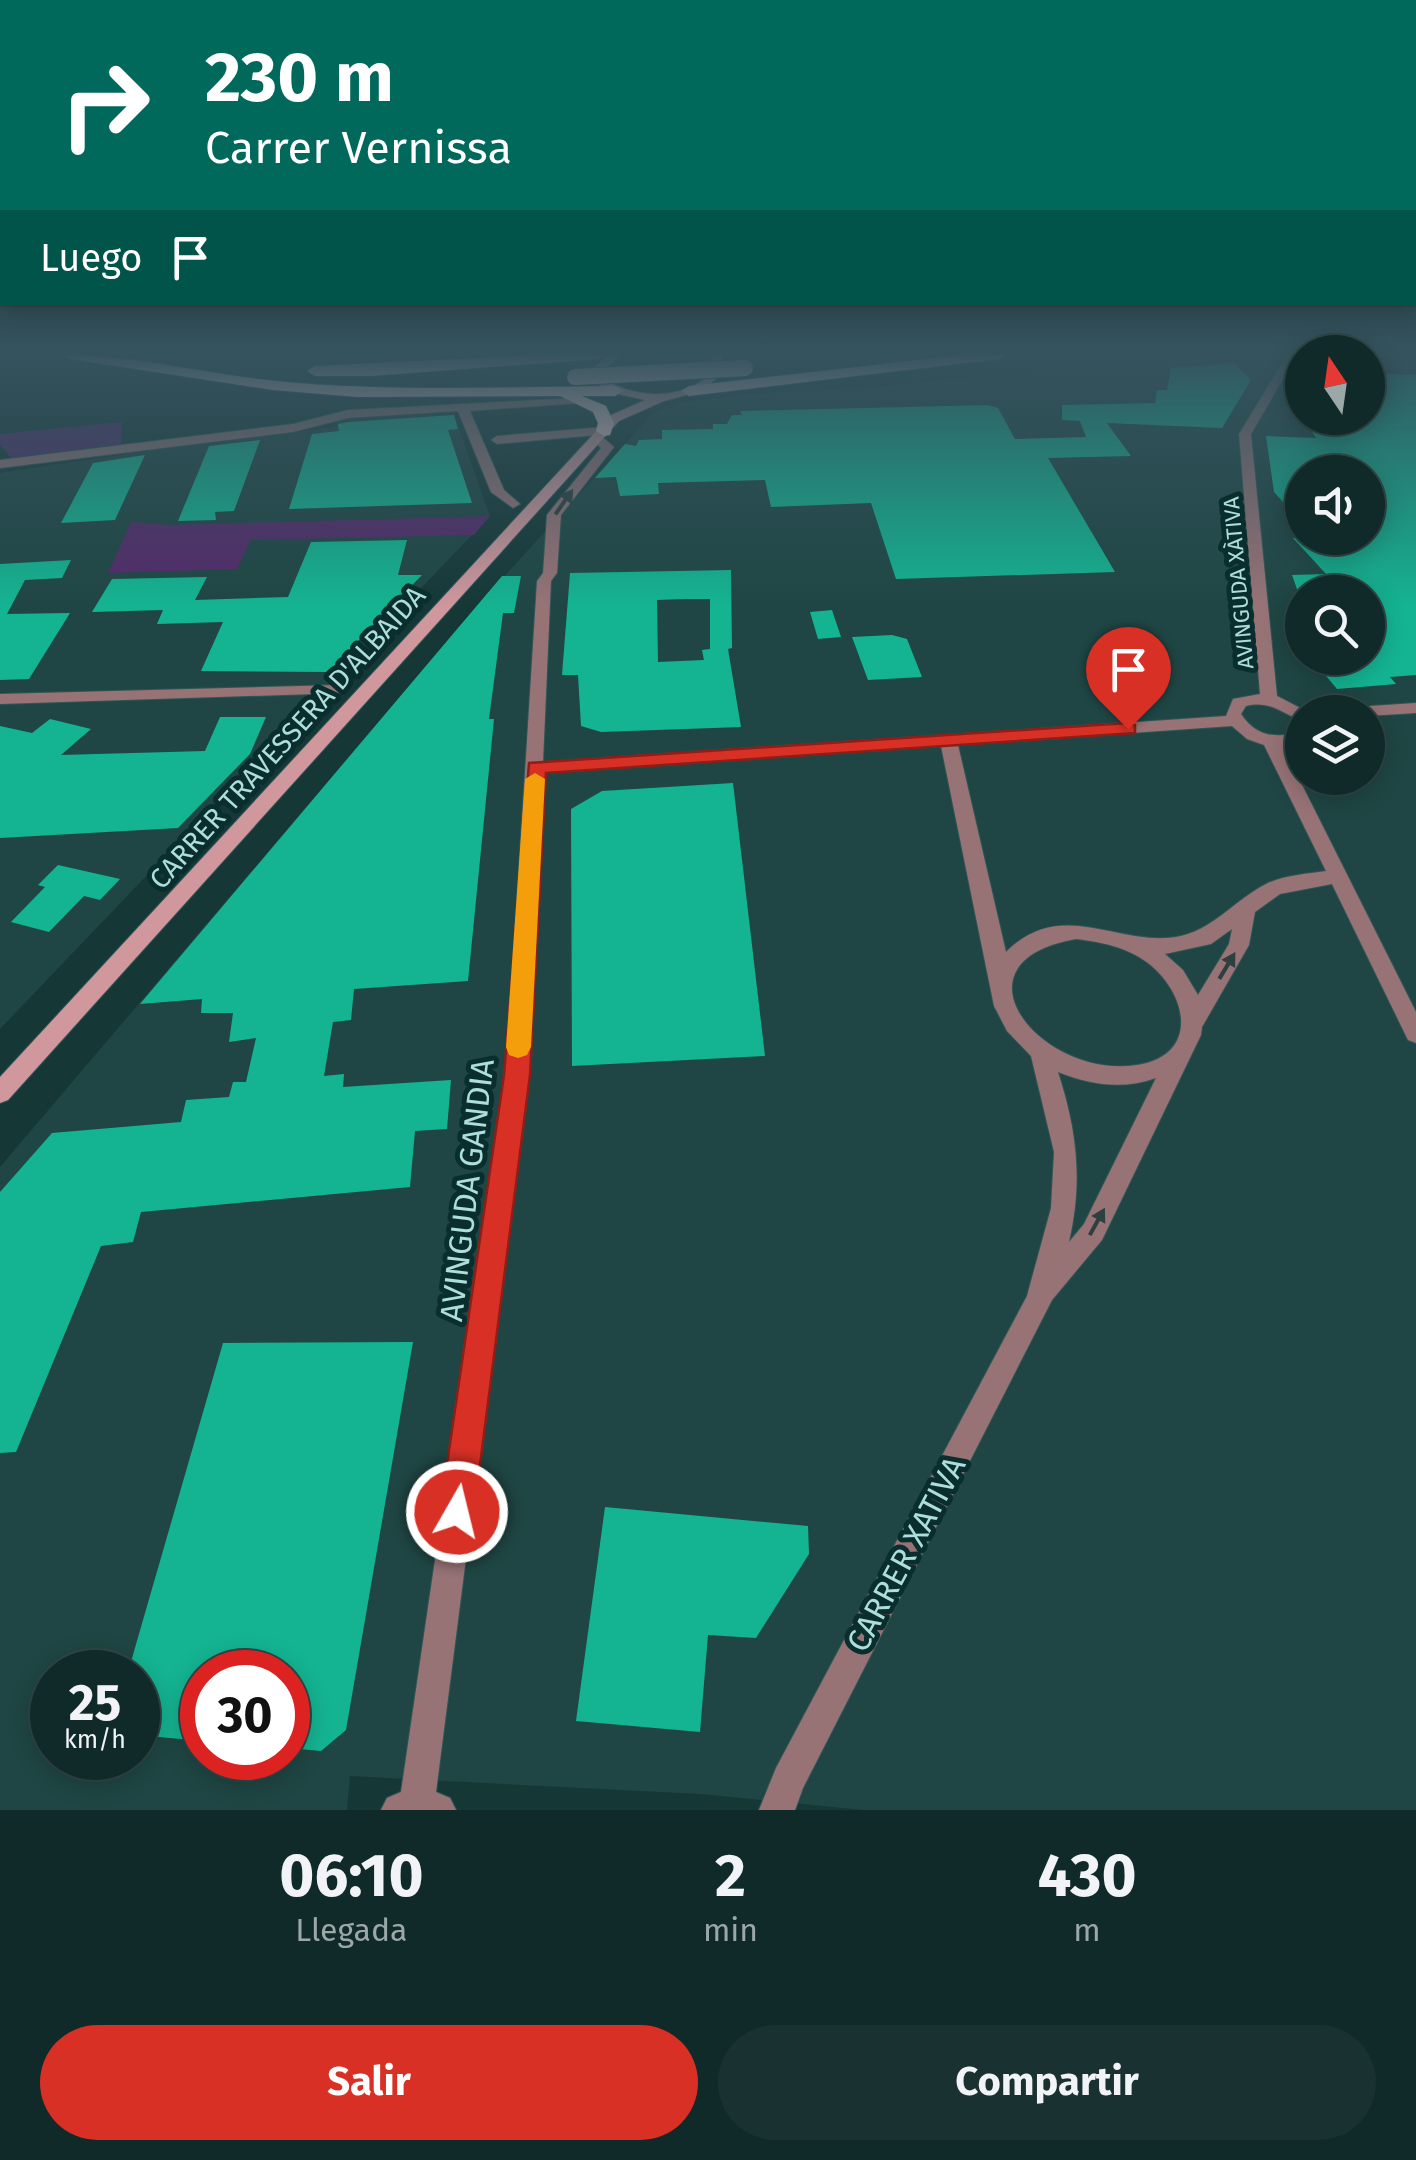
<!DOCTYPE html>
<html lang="es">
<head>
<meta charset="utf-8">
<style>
	body { margin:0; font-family:"Fira Sans",sans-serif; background:#193231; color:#f1f3f6; height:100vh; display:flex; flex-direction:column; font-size:38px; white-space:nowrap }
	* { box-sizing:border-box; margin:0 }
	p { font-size:32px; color:#9ca7a8 }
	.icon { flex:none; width:55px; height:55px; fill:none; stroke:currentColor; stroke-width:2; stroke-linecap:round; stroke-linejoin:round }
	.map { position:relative; height:1810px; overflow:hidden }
	.drawer { display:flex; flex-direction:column; background:#102a29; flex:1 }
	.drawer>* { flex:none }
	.hud { position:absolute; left:0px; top:0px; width:1418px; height:305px; box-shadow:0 5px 25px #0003,0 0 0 2px #304646; background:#00695c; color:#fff; overflow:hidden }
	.needle { width:65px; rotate:347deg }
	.controls { position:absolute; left:1285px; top:335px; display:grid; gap:20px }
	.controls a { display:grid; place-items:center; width:100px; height:100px; border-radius:50%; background:#102a29; box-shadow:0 5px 25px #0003,0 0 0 2px #304646; font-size:50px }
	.speed { position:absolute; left:30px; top:1650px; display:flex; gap:20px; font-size:50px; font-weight:700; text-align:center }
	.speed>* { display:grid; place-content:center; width:130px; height:130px; border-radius:50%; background:#102a29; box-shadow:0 5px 25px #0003,0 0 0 2px #304646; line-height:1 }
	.speed small { font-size:25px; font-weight:400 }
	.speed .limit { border:15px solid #d22; background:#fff; color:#111 }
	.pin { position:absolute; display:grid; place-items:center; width:85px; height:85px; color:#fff; margin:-102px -42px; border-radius:50% 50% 50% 0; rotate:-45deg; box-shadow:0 0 10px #0007 }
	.pin .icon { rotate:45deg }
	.me { position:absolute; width:110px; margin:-55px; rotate:8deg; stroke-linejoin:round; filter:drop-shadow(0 0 8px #0008) }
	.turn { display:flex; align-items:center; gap:35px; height:210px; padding:0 40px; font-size:45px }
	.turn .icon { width:130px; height:130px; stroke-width:2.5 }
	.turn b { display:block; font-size:70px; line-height:85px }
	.then { display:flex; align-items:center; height:95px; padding:0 40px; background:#0003; gap:20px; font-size:38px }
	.eta { display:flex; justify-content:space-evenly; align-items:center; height:170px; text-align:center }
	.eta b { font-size:60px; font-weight:700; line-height:70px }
	.button { display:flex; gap:20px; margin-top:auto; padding:20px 40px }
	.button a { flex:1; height:115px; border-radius:60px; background:#d93025; color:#fff; font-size:40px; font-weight:700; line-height:115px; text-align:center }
	.button a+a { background:#193231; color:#f1f3f6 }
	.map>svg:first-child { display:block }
	.built { fill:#1f4644; fill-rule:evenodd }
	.green { fill:#542a6a }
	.building { fill:#14b492; fill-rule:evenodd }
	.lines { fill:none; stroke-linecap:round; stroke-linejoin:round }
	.minor-casing { stroke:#315655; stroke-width:2 }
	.secondary-casing { stroke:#315655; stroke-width:2 }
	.trunk-casing { stroke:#315655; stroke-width:2 }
	.minor { fill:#977376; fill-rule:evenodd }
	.secondary { fill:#d0979d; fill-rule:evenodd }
	.trunk { fill:#f8cbd0; fill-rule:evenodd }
	.trunk-bridge-casing { stroke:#315655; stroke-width:18; stroke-linecap:butt }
	.trunk-bridge { stroke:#f8cbd0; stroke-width:16 }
	.oneway { fill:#2d3f3f }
	.route { fill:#d93025; stroke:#8d1f18; stroke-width:2.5 }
	.slow { fill:#f59e0b }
	.labels { text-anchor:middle; stroke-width:10; stroke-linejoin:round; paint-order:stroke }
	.far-street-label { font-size:22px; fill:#aededb; stroke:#0a2e2d }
	.street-label { font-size:28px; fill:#aededb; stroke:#0a2e2d }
	.near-street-label { font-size:32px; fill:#aededb; stroke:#0a2e2d }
</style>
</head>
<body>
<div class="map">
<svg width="1416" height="1810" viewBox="0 0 1416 1810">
	<rect width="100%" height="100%" fill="#153837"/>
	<path class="built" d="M1199,355H1302V418H1368V355H1416V1810H863L700,1794L350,1776L347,1810H0V1167L470,614L653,413L679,403L748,394L855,389ZM1302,472H1368V538H1302ZM1302,592H1368V658H1302ZM1302,712H1368V778H1302ZM52,1672H138V1758H52ZM202,1672H288V1758H202Z
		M453,412L490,516L0,1029V473L205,442L305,431L337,426L336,420Z"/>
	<path class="green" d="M122,422L121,444L11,458L0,444V434Z
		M490,516L474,535L251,540L237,569L108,573L131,522L170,525Z"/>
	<path class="building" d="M1234,363L1251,380L1222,428L1107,423L1131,456L1048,458L1115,572L896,579L871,503L771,507L765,480L658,483L659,494L620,496L616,477L595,478L625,444L636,446L639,440L662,439V430L713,429V424H727L732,415H742L740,411L988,405L998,408L1015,439L1086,437L1080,421L1062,420V405L1155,403L1157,390H1167L1171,368Z
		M1368,373L1416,375V675L1390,677L1396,684L1337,689L1311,658H1368V592H1298L1292,575L1326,574L1293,538H1368V472H1302V523L1274,492L1266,436L1316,438L1304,418H1368Z
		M454,415L458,429L448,430L472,503L289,509L312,434L339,431L338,424L349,422Z
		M260,440L234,511L215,512L216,520L178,521L209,446Z
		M145,455L115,520L61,523L93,463Z
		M407,540L398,575H422L328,672L201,671L223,622L157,624L163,610L92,612L112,579L207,577L195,600L288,597L311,542Z
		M71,560L62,578L25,580L7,614L70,613L29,679L0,680V564Z
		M731,570L732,648L728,649L741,727L601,732L581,726L578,675H562L570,573ZM684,599H710V649L702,650L704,660L658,662L657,600Z
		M502,576H521L514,613H503L489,719H494L468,981L354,989L351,1020L333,1022L324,1076L344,1074L343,1087L451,1080L447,1129L415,1131L410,1187L141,1212L133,1242L101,1246L16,1452L0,1453V1192L52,1133L181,1122L186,1100L229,1097L233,1082H246L256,1038L229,1042L233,1013H201L202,999L140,1004Z
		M832,610L841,637L818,639L810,612Z
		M892,635L907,639L922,677L868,680L852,637Z
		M220,717H266L250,754L178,828L0,838V726L32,733L50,719L91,729L61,755L205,751Z
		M733,783L765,1056L572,1066L571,809L602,791Z
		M58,865L120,879L100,900L84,896L49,932L11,922L45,887L38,885Z
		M413,1342L346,1730L321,1751L288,1748V1672H202V1741L138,1735V1672H128L223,1343Z
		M605,1507L808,1526L809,1554L756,1638L708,1635L700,1732L576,1721Z"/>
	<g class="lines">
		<g class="minor-casing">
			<path id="minor" d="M1287,355H1297L1251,434L1277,696L1308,712H1302V721C1281,713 1270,700 1246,706L1241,714C1257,738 1277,738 1302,732V743L1283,747L1416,1012V1043L1408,1040L1332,884L1280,894L1255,912L1249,945L1202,1027L1201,1035L1102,1240L1052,1300L803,1788L795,1810H759L776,1768L1027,1296L1051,1208L1054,1152L1031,1056L1007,1031L994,1006L941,746L542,773L528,1075L436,1792L450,1798L456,1810H381L387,1798L401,1792L506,1075L537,581L543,573L547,515L601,448L591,439L601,436L614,447L561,515L557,573L551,581L543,762L1226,716L1233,699L1260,694L1239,434ZM1232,726L1247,739L1264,745L1326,871C1306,874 1284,875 1266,884C1231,902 1209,936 1167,938C1109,941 1058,900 1006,952L958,745ZM1232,929L1229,944L1198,995L1183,970L1165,954L1211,944ZM1076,939C1101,942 1127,947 1148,963C1188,994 1200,1055 1137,1065C1042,1080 944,962 1076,939ZM1058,1072C1090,1085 1123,1090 1156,1078L1084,1224L1069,1242C1083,1181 1077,1131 1058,1072Z
				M577,398L581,399V403L470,411L504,490L520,504L513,508L491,492L458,411L348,418L293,432L0,468V460L293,424L348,410Z
				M604,427L608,428V434L497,444L491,440L497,436Z
				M338,685L346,690L344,693L0,704V694Z
				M1416,703V713L1368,716V712H1346L1354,707Z"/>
		</g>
		<g class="secondary-casing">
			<path id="secondary" d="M608,355H619L606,369L609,382C644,400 688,399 715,369L711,355H721L727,369L702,391L664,401L619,421L8,1100L0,1103V1077L611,415L645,400L613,393L600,386L594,368Z"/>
		</g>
		<g class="trunk-casing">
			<path id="trunk" d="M63,355C135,355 205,374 276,381C389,392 502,387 615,386L623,391L615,396H582L606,406L614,423L610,435L604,436L596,431L598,423L593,412L560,396L358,397L273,390L70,359Z
				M538,355H605L598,359L371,376H315L307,371L315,366Z
				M962,355H1006L999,359L689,396L681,391L689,386Z"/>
		</g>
		<use href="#minor" class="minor"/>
		<use href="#secondary" class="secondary"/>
		<use href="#trunk" class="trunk"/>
		<g class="trunk-bridge-casing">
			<path id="trunk-bridge" d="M575,377L745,368"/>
		</g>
		<use href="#trunk-bridge" class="trunk-bridge"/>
	</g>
	<defs><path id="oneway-solid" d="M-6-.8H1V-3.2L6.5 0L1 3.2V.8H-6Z" transform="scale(2.5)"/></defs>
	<g class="oneway">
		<use href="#oneway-solid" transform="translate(564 502) rotate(-55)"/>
		<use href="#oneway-solid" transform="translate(1227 966) rotate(-59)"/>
		<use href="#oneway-solid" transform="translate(1097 1222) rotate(-61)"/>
	</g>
	<linearGradient id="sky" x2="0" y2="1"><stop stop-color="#0c1f1e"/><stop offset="0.58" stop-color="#35535e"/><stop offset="1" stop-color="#35535e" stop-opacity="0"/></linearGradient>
	<rect width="1416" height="608" fill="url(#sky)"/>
	<path class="route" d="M1128,723L1135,725V733L546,773L530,1075L474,1512L469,1524L457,1529L445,1524L440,1512L504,1075L529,763Z"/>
	<path class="slow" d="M535,773L545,779L531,1047L527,1055L518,1058L509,1055L506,1047L525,779Z"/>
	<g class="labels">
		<g class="far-street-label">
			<text transform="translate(1238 583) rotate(-95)" y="8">AVINGUDA XÀTIVA</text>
		</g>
		<g class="street-label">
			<text transform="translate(287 737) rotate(-48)" y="10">CARRER TRAVESSERA D'ALBAIDA</text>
		</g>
		<g class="near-street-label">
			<text transform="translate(467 1190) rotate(-83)" y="11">AVINGUDA GANDIA</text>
			<text transform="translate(906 1554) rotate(-62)" y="11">CARRER XATIVA</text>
		</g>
	</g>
</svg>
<div class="controls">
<a><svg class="needle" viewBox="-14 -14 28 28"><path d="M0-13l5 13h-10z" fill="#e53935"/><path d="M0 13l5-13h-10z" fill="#9ca7a8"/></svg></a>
<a><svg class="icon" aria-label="sound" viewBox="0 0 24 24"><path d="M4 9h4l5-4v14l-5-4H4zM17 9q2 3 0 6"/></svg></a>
<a><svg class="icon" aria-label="search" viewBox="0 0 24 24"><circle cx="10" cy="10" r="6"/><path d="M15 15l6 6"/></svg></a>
<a><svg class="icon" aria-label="layers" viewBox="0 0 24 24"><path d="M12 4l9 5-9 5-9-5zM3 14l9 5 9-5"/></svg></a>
</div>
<div class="speed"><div>25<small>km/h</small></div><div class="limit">30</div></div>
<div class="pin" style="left:1128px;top:729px;background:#d93025"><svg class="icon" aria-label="arrive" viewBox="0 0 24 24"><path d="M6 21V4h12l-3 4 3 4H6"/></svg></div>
<svg class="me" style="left:457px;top:1512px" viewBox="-20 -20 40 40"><circle r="17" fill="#d93025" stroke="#fff" stroke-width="3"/><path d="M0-11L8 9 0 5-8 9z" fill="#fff"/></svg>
<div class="hud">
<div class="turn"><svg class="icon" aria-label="right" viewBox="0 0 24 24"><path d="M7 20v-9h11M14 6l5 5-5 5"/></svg><div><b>230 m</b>Carrer Vernissa</div></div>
<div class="then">Luego<svg class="icon" aria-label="arrive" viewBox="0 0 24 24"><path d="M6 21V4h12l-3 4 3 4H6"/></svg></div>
</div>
</div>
<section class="drawer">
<div class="eta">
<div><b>06:10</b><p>Llegada</p></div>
<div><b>2</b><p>min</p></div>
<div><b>430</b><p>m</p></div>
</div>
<div class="button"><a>Salir</a><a>Compartir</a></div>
</section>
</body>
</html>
